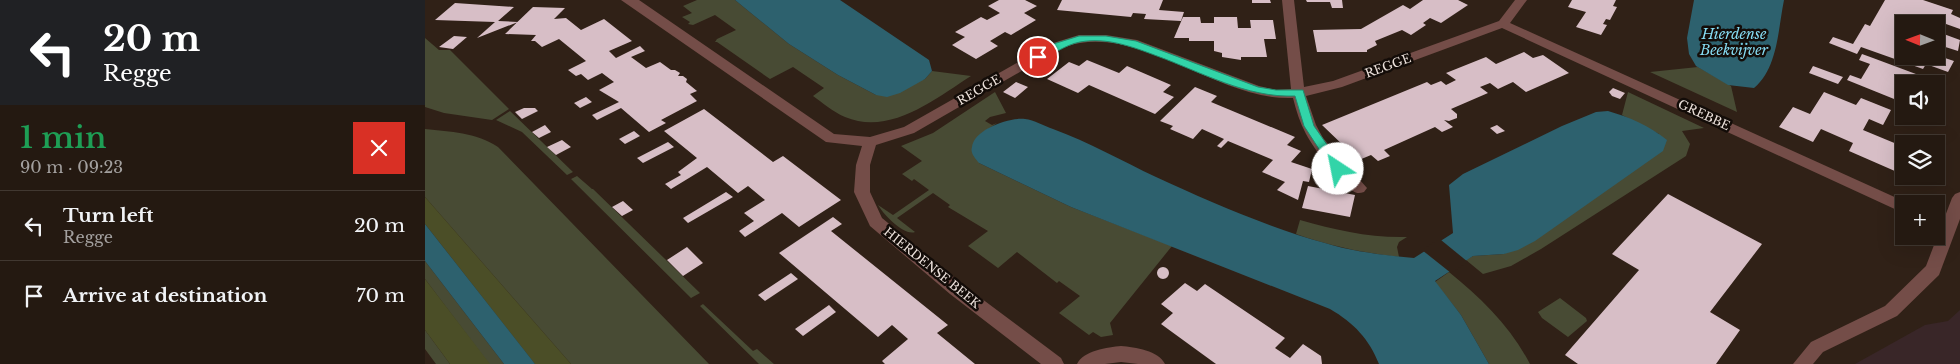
<!DOCTYPE html>
<html lang="en">
<head>
<meta charset="utf-8">
<style>
	body { margin:0; font-family:"Libre Baskerville",serif; background:#2c221a; color:#f1f3f6; height:100vh; display:flex; flex-direction:column; font-size:19px; white-space:nowrap }
	* { box-sizing:border-box; margin:0 }
	p { font-size:16px; color:#a3a09f }
	.icon { flex:none; width:28px; height:28px; fill:none; stroke:currentColor; stroke-width:2; stroke-linecap:round; stroke-linejoin:round }
	.map { position:relative; flex:1; overflow:hidden }
	.details { display:flex; flex-direction:column; background:#241911; width:425px }
	.details>* { flex:none }
	.hud { background:#202124; color:#fff; overflow:hidden }
	.needle { width:32px; rotate:271deg }
	.fabs { position:absolute; left:1470px; top:15px; display:grid; gap:10px }
	.fabs a { display:grid; place-items:center; width:50px; height:50px; border-radius:0px; background:#241911; box-shadow:0 5px 20px #0002,0 0 0 1px #413831; font-size:25px }
	.pin { position:absolute; display:grid; place-items:center; width:42px; height:42px; color:#fff; margin:-21px; border:2px solid #fff; border-radius:50%; box-shadow:0 1px 5px #0007 }
	.me { position:absolute; width:55px; margin:-28px; rotate:326deg; stroke-linejoin:round; filter:drop-shadow(0 0 4px #0008) }
	.turn { display:flex; align-items:center; gap:18px; height:105px; padding:0 20px; font-size:22px }
	.turn .icon { width:65px; height:65px; stroke-width:2.5 }
	.turn b { display:block; font-size:35px; line-height:42px }
	.round { display:grid; place-items:center; flex:none; width:52px; height:52px; border-radius:0px; background:#2c221a }
	.head { display:flex; align-items:center; justify-content:space-between; height:85px; padding:0 20px }
	h1 { font-size:30px; font-weight:600; line-height:38px; color:#1e9e55 }
	ul { padding:0; list-style:none }
	li { display:flex; align-items:center; gap:15px; height:70px; padding:0 20px; border-top:1px solid #413831 }
	li div { flex:1 }
	li b { display:block; font-size:19px }
	li em { font-style:normal }
	main { display:flex; flex:1; min-height:0 }
	.map>svg:first-child { display:block }
	.education { fill:#392628 }
	.green { fill:#484b34 }
	.forest { fill:#4b4e27 }
	.water { fill:#2d616e }
	.pier { fill:#302117 }
	.building { fill:#d7bec6 }
	.lines { fill:none; stroke-linecap:round; stroke-linejoin:round }
	.minor { fill:#744d48; fill-rule:evenodd }
	.route { fill:#32d4a8; stroke:#208a6d }
	.labels { text-anchor:middle; stroke-width:5; stroke-linejoin:round; paint-order:stroke }
	.street-label { font-size:12px; fill:#ece1db; stroke:#130c08 }
	.water-label { font-size:14px; font-style:italic; fill:#86dcf3; stroke:#130c08 }
</style>
</head>
<body>
<main>
<section class="details">
<div class="hud">
<div class="turn"><svg class="icon" aria-label="left" viewBox="0 0 24 24"><path d="M17 20v-9H6M10 6l-5 5 5 5"/></svg><div><b>20 m</b>Regge</div></div>
</div>
<div class="head"><div><h1>1 min</h1><p>90 m · 09:23</p></div><a class="round" style="background:#d93025;color:#fff"><svg class="icon" aria-label="close" viewBox="0 0 24 24"><path d="M6 6l12 12M18 6L6 18"/></svg></a></div>
<ul>
<li><svg class="icon" aria-label="left" viewBox="0 0 24 24"><path d="M17 20v-9H6M10 6l-5 5 5 5"/></svg><div><b>Turn left</b><p>Regge</p></div><em>20 m</em></li>
<li><svg class="icon" aria-label="arrive" viewBox="0 0 24 24"><path d="M6 21V4h12l-3 4 3 4H6"/></svg><div><b>Arrive at destination</b></div><em>70 m</em></li>
</ul>
</section>
<div class="map">
<svg width="1535" height="364" viewBox="0 0 1535 364">
	<rect width="100%" height="100%" fill="#302117"/>
	<path class="education" d="M1535,310V364H1430L1500,325L1523,321Z"/>
	<path class="green" d="M272,0H310L364,44L413,75L451,95L500,79L507,71L546,76C510,99 465,136 420,117C408,112 398,103 388,96L399,88L368,67L345,79L292,42H290L292,39L311,30L290,15L268,25L263,24L265,22L257,17L267,13L258,6Z
		M0,38L14,50H25L84,109L67,120L19,113L0,107Z
		M1273,67L1306,86L1312,112L1225,72Z
		M570,92L581,113L565,117L560,121L567,125L572,123L557,133L554,163L646,207L747,246L685,323L688,335L676,337L668,332L664,335L634,313L655,296L634,281L632,283L592,252L573,268L543,246L563,231L523,207L525,205L508,193L472,218L490,232C479,236 459,215 453,205L468,215L504,190L489,179L487,181L477,174L497,161L476,146L508,133Z
		M1203,92L1279,128L1257,131L1265,144L1261,156L1116,249L1086,266L1058,274L1041,260L1048,256L1079,254L1234,134L1197,115Z
		M85,111L148,172L142,175L97,132L71,120Z
		M0,129C26,132 50,132 73,147L284,364H146L0,197Z
		M152,176L167,189H168L275,293L266,298L146,179Z
		M875,220C911,230 944,238 982,237L974,242L972,247L974,257C939,253 905,246 871,234Z
		M0,261L79,364H64L0,279Z
		M1024,272C1057,299 1085,326 1105,364H1064L1036,315L1010,282Z
		M1135,298L1161,318L1162,321L1143,337L1117,318L1113,312Z
		M278,304L328,351L332,349L349,364H334L275,306Z
		M0,330L25,364H11L0,349Z"/>
	<path class="forest" d="M0,197L146,364H110L0,224Z
		M0,279L65,364H25L0,330Z"/>
	<path class="water" d="M310,0H415L504,60L507,71L500,79L475,93L462,97L451,95L413,75L364,44Z
		M1269,0H1359C1353,29 1353,68 1329,88L1303,85L1271,66L1264,54L1262,38Z
		M1183,111C1204,117 1225,126 1242,140L1238,151L1110,241L1093,250L1079,254L1048,256L1010,281L1036,315L1064,364H954C944,339 929,323 905,309L646,207L554,163C550,158 545,153 547,147C549,129 585,117 600,119C609,120 619,126 628,129C664,142 697,161 731,177C783,201 845,228 900,243C929,252 959,255 989,258L1028,233L1024,185L1038,174L1137,126L1171,112Z
		M0,224L107,360L110,364H79L0,261Z"/>
	<path class="pier" d="M1014,239L1016,240L1043,262L1026,273L997,250Z"/>
	<path class="building" d="M574,0H600L612,6L599,13L611,20L586,35L580,32L565,41L573,46L551,59L527,45L540,37L530,32L556,17L562,20L575,13L563,6Z
		M637,0H738L734,10L759,12L756,21L719,19L721,14L708,13L706,17L632,10Z
		M827,0H845L846,3H827Z
		M881,0H917L918,8H907L905,2H882Z
		M998,0H1033L1043,5L1016,23L1005,18L998,23L1001,25L986,35L977,30L950,41L952,45L942,50V52H892L888,30L936,29L978,5L985,9Z
		M1147,0H1191L1188,6L1192,7L1185,20L1181,19L1178,24L1182,25L1176,35L1151,27L1161,12L1143,7Z
		M1460,0H1498L1528,10L1526,14L1535,18V29L1521,24L1516,33L1535,40L1533,51L1511,44V24H1479V56L1511,55L1529,61L1523,72L1501,64L1498,69L1436,47L1432,54L1404,43L1408,37L1428,44L1440,24L1445,26Z
		M30,3L89,7L73,21L93,22L52,38L70,22L10,20Z
		M108,7L140,8L129,19L141,18L156,30L179,19L207,41L184,51L191,58L215,46L220,51L206,57L221,68L235,62L246,70H250L255,73L253,76H258L262,79L261,82L272,91L265,94L272,101L236,120L241,123L224,132L196,108L172,120L167,115L194,102L174,90L189,82L177,73L163,80L156,74L151,76L143,70L161,61L134,39L117,47L110,41H106L111,35L80,34Z
		M758,17H775L776,23H789V17H812L813,28H826L825,20H848L851,39H839L842,57H816V60L797,57V53L789,51V41H764V38H749Z
		M29,36L42,37L28,49L14,47Z
		M1099,52L1108,58L1118,55L1144,73L1101,92L1088,82L1073,89L1065,83L1055,87L1063,93L1026,109L1032,114V118L1024,121L1019,120L1028,127L1017,132L1010,127L959,150L965,156L953,161L946,155L922,165L910,153L921,148L897,125L1002,82L1006,85L1016,81L1021,85L1031,80L1021,73L1061,57L1071,64Z
		M1437,54L1448,58L1507,80L1505,84H1479V103L1422,80L1425,75L1436,79L1445,64L1434,60Z
		M662,60L694,73L702,66L746,85L738,92L749,97L730,114L664,85L653,93L622,79L644,62L654,66Z
		M1388,66L1418,77L1413,84L1384,73Z
		M591,82L603,87L590,98L578,92Z
		M770,87L792,96L786,102L870,137L862,145L876,151L866,162L887,169L884,182L878,181L873,200L852,190L860,182L837,172L848,160L803,141L796,148L792,146L799,139L777,129L768,139L745,129L748,126L735,121Z
		M1188,88L1200,93L1195,99L1187,96L1184,92Z
		M1399,92L1431,105L1436,98L1466,110L1458,125L1444,119L1438,130L1479,147V175L1424,151L1428,143L1396,129L1388,142L1354,127L1368,107L1385,114Z
		M161,97L167,102L155,108L149,103Z
		M99,108H110L113,111L97,119L90,112Z
		M279,109L348,162L358,156L416,200L374,227L357,213L320,237L314,231L329,221L319,213L340,200L323,186L313,193L282,167L246,189L240,184L256,175L253,172L272,158L239,131Z
		M120,125L126,132L114,138L107,132Z
		M1072,125L1080,131L1072,134L1065,128Z
		M209,131L215,136L200,144L194,139Z
		M137,140L146,147L131,155L122,147Z
		M243,142L249,147L218,163L212,158Z
		M883,186L930,195L925,217L877,208Z
		M301,192L308,197L263,223L258,218Z
		M1243,194L1337,244L1285,312L1315,330L1291,364H1153L1140,355L1214,270L1187,254Z
		M198,201L208,210L197,216L187,207Z
		M408,217L417,224L406,231L523,325L512,333L550,364H460L457,361L483,339L467,325L453,337L354,253Z
		M262,247L278,263L258,276L242,260Z
		M732 273a6 6 0 1 1 12 0a6 6 0 1 1-12 0Z
		M366,273L373,279L340,301L333,295Z
		M760,283L772,291L780,284L860,338L850,348L865,358L878,344L896,356L897,364H791L736,324L748,313L736,304Z
		M404,305L411,312L378,336L370,329Z"/>
	<g class="lines">
		<path class="minor" d="M196,0H214L409,134L445,137L479,127L625,44L654,35H681L712,40L834,86L851,90L866,89L857,0H869L879,87L908,81L1074,21L1090,0H1102L1085,23L1485,204H1479V213L1474,211L1077,28L917,87L881,96L891,125L898,138L942,188L939,192C935,193 932,194 928,191C913,182 890,150 881,134C875,123 871,110 868,98C796,101 727,32 655,43C648,44 640,47 633,50L489,133L451,145L445,165V192L457,218L537,284L636,358L639,364H616L525,294L445,226L429,192L431,165L437,146L401,142Z
			M1535,192V219L1514,275L1472,316L1398,352L1388,364H1368L1386,342L1460,306L1501,266L1527,198L1530,194Z
			M696,346C710,347 734,351 740,364H713L696,362L680,364H652C658,351 683,347 696,346Z"/>
	</g>
	<path class="route" d="M654,36H681L711,41L833,87L851,90H878L889,126L919,169L917,172H909L879,126L870,96C822,98 776,72 732,56C708,47 682,37 655,42C639,45 627,56 613,60L608,57L625,45Z"/>
	<g class="labels">
		<g class="street-label">
			<text transform="translate(963 66) rotate(-20)" y="4">REGGE</text>
			<text transform="translate(554 90) rotate(-30)" y="4">REGGE</text>
			<text transform="translate(1279 115) rotate(25)" y="4">GREBBE</text>
			<text transform="translate(507 268) rotate(39)" y="4">HIERDENSE BEEK</text>
		</g>
		<g class="water-label">
			<text x="1309" y="39">Hierdense<tspan x="1309" dy="16">Beekvijver</tspan></text>
		</g>
	</g>
</svg>
<div class="fabs">
<a><svg class="needle" viewBox="-14 -14 28 28"><path d="M0-13l5 13h-10z" fill="#e53935"/><path d="M0 13l5-13h-10z" fill="#a3a09f"/></svg></a>
<a><svg class="icon" aria-label="sound" viewBox="0 0 24 24"><path d="M4 9h4l5-4v14l-5-4H4zM17 9q2 3 0 6"/></svg></a>
<a><svg class="icon" aria-label="layers" viewBox="0 0 24 24"><path d="M12 4l9 5-9 5-9-5zM3 14l9 5 9-5"/></svg></a>
<a>+</a>
</div>
<div class="pin" style="left:613px;top:57px;background:#d93025"><svg class="icon" aria-label="arrive" viewBox="0 0 24 24"><path d="M6 21V4h12l-3 4 3 4H6"/></svg></div>
<svg class="me" style="left:913px;top:169px" viewBox="-20 -20 40 40"><circle r="19" fill="#fff"/><path d="M0-13L10 11 0 6-10 11z" fill="#32d4a8"/></svg>
</div>
</main>
</body>
</html>
